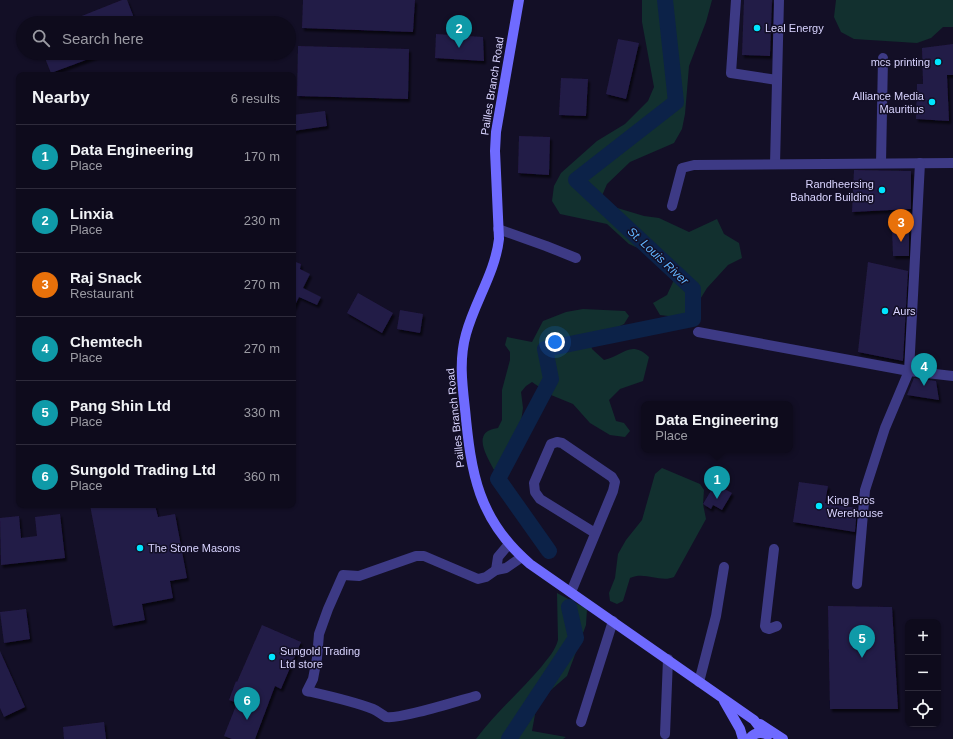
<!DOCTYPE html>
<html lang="en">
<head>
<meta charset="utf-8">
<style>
  :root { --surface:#0e0b1c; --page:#1c1929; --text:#f1f3f6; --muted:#9b9ba3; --line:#2e2b3b; --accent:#7c3aed }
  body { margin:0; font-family:Arial,sans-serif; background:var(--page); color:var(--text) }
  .controls { position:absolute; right:12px; bottom:12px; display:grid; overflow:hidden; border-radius:8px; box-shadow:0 1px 3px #0004 }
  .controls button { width:36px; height:36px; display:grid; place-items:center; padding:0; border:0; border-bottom:1px solid var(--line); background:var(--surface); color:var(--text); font:20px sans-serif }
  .you { position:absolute; left:555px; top:342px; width:14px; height:14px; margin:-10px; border:3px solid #fff; border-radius:50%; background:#1a73e8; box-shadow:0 0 0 6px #1a73e833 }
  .badge { display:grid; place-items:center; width:26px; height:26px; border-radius:50%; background:var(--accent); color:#fff; font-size:13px; font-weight:700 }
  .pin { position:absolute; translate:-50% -33px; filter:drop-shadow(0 1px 2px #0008) }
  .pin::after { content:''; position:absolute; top:21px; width:14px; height:12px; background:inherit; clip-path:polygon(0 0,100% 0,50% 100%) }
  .popup { position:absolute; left:641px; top:401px; width:152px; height:52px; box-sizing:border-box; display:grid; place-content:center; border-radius:8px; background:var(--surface); filter:drop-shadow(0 1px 3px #0005); font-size:13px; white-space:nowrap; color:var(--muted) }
  .popup b { font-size:15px; color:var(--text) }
  .popup::after { content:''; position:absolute; left:50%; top:100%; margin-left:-8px; border:8px solid transparent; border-top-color:var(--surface) }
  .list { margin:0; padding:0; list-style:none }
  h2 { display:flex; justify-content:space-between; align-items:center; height:52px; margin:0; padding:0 16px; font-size:17px }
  h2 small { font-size:13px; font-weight:400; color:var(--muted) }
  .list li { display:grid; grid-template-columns:26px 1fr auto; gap:12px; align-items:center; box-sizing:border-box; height:64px; padding:0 16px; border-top:1px solid var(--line) }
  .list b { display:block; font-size:15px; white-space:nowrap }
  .list p { margin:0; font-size:13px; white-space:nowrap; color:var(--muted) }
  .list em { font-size:13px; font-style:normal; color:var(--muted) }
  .icon { flex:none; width:22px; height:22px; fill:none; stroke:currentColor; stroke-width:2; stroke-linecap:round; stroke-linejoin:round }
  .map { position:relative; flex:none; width:953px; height:739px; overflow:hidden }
  .search { position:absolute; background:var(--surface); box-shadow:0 1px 3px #0004; left:16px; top:16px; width:280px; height:44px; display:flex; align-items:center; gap:10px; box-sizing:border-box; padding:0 14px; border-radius:22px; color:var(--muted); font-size:15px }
  .panel { position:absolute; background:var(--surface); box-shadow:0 1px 3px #0004; left:16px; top:72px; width:280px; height:436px; border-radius:8px }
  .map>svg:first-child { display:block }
  .green { fill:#12302f }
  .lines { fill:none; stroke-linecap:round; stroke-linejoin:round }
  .river { stroke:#0c2248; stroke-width:16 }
  .building { fill:#241b47; filter:url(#shadow) }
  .minor { stroke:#3d3a85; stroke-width:10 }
  .secondary { stroke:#6f6bff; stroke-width:10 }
  .poi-dot { fill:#00e5ff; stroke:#130f26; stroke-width:1.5 }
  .labels { text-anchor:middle; stroke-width:3; stroke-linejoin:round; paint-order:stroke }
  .poi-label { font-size:11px; fill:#d9d4ff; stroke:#130f26; text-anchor:start }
  .street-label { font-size:11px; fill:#d9d4ff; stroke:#130f26 }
  .water-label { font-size:12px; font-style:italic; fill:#62b6ff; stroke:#130f26 }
</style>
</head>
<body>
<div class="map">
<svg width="953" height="739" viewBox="0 0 953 739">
  <defs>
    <filter id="shadow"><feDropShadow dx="2" dy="3" stdDeviation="1" flood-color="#0009"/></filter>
  </defs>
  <rect width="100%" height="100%" fill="#130f26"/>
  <g class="green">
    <path d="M642,0h70l-6,22 -17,44 -4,48 -3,15 -8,14 -44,19 -23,22 -6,14 13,9 30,9 15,2 30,14 28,-13 7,15 15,9 3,15 -14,7 -21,23 -16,26 -15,3 -16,-2 -7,-12 14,-8 6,-13 -3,-15 -12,-10 -29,-13 -22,-20 -47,-10 -8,-13 2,-15 7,-13 36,-32 28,-17 23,-23 6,-14 -12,-65z"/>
    <path d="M836,0h117v27h-10l-12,11 -14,5 -63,-4 -13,-7 -7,-15z"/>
    <path d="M583,309l42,2 4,5 -5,8 -34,17 2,8 12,11c18,-3 26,-21 45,-3l-6,24 -23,8 -11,11 7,21 8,2 6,8 -5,6 -15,-2 -20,-12 -17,-19 -22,-9 -19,-13 -6,4 -5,6 2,16 -8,55 -21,7c-8,-15 -23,-39 4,-42l4,-8v-30l8,-30v-8l-5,-7 2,-8 25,5 11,-21 23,-9z"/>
    <path d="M662,468l38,16 4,6 -1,14 3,15 -32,58c-14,6 -29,-6 -44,1l-7,23 -6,3 -7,-3 -1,-8 6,-15 3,-24 8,-14 16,-20 13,-46z"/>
    <path d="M557,593l30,16 -1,16 -19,51 -23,20 -8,13 -4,22 34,6 -3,2h-87c19,-26 45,-48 66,-73 6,-8 13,-15 16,-26z"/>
  </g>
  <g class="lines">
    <g class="river">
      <path d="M549,551l-51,-72 53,-100 -6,-30 148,-30v-30l-117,-109 100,-78 -11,-102"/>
      <path d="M509,739l67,-101 -7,-31"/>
    </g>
  </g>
  <g class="building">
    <path d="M122,0h5l9,23h-72z"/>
    <path d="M303,0h112l-2,32 -111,-4z"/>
    <path d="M744,0h28l-2,56 -28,-1z"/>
    <path d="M436,34l47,3 1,24 -49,-3z"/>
    <path d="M618,39l21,4 -13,56 -20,-5z"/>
    <path d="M953,44v31h-6l2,46 -33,-2 1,-35h6l-1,-36z"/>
    <path d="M298,46l111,3 -1,50 -111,-3z"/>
    <path d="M43,53h59v1l-51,19z"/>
    <path d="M561,78l27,1 -2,37 -27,-1z"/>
    <path d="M325,111l2,15 -34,5v-16z"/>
    <path d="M519,136l31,1 -1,38 -31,-2z"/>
    <path d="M854,170l57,1v38l-59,3z"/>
    <path d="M892,228h17v28h-16z"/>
    <path d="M293,261l8,3 -1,5 10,5 -7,14 18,9 -4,8 -18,-8 -6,12z"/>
    <path d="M868,262l40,9 -5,90 -45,-9z"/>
    <path d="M358,293l35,20 -11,20 -35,-20z"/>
    <path d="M400,310l23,4 -3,19 -23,-4z"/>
    <path d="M914,378l22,3 3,19 -32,-5z"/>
    <path d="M799,482l29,4 -3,17 32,5 -2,24 -62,-10z"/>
    <path d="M715,484l17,9 -10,17 -9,-5 -2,4 -8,-5z"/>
    <path d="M90,505h65l3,12 17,-3 12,64 -17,3 3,17 -31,6 3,16 -32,6z"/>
    <path d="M60,514l5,44 -64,7 -1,-47 19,-2 2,22 16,-2 -2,-19z"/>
    <path d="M828,606l64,1 6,102h-68z"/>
    <path d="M26,609l4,30 -26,4 -4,-31z"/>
    <path d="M262,625l39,17 -20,47 -6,-3 -20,53h-23l-8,-3 13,-33 -8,-3 7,-19 1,1z"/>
    <path d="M0,651l25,56 -21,10 -4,-9z"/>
    <path d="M104,722l2,17h-42l-1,-12z"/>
  </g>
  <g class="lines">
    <g class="minor">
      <path d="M736,0l-5,73 46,7"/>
      <path d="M881,163l2,-105"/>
      <path d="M775,164l4,-164"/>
      <path d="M672,206l10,-38 12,-3 259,-2"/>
      <path d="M498,229l48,17 30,12"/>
      <path d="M698,332l211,39 44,5"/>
      <path d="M774,549l-9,77 1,2 3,1 8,-3"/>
      <path d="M496,570l2,-13 11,-13"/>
      <path d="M857,584l8,-94 20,-62 24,-57 11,-208"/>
      <path d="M571,592l42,-101 2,-9 -3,-5 -50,-34 -5,-1 -6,2 -17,39 1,9 5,7 55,34"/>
      <path d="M699,682l17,-66 8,-49"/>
      <path d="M476,696c-15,4 -78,24 -90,21 -4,-2 -8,-6 -13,-8 -21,-8 -44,-13 -66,-18l6,-12 4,-21 2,-24 9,-25 15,-34 16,1 57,-20h8l54,23 8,-2 10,-7 10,-2 16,-11"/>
      <path d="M581,722l32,-101"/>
      <path d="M665,734l3,-75"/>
    </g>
    <g class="secondary">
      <path d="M519,0l-23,132 -1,19 4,88c-4,34 -24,62 -33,95 -7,25 -4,49 -1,75 6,64 13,111 65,155l224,156 10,13"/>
      <path d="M724,701l16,28 3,10"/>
      <path d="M760,724l23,15"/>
      <path d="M749,739c5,-6 11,-8 19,-4"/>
    </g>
  </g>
  <g class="poi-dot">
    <circle cx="757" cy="28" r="4"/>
    <circle cx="938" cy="62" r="4"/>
    <circle cx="932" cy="102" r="4"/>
    <circle cx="882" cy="190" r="4"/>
    <circle cx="885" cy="311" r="4"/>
    <circle cx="819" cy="506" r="4"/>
    <circle cx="140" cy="548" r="4"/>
    <circle cx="272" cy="657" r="4"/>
  </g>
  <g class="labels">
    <g class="poi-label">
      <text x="765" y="32">Leal Energy</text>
      <text x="930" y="66" text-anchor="end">mcs printing</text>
      <text x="924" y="100" text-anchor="end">Alliance Media<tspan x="924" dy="13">Mauritius</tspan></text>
      <text x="874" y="188" text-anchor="end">Randheersing<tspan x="874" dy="13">Bahador Building</tspan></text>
      <text x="893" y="315">Aurs</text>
      <text x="827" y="504">King Bros<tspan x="827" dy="13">Werehouse</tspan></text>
      <text x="148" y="552">The Stone Masons</text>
      <text x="280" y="655">Sungold Trading<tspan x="280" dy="13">Ltd store</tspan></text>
    </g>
    <g class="street-label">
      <text transform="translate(492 86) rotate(-81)" y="4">Pailles Branch Road</text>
      <text transform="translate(455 418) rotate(-96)" y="4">Pailles Branch Road</text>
    </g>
    <g class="water-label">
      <text transform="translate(658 256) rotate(43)" y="4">St. Louis River</text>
    </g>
  </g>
</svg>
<div class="controls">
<button>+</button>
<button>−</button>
<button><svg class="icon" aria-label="locate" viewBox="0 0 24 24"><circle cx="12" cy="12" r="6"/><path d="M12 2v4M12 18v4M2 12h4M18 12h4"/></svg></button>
</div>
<div class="you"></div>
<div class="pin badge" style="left:717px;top:499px;background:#0f9aa8">1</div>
<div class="popup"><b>Data Engineering</b>Place</div>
<div class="pin badge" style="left:459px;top:48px;background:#0f9aa8">2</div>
<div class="pin badge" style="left:901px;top:242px;background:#e8710a">3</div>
<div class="pin badge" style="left:924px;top:386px;background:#0f9aa8">4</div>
<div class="pin badge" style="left:862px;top:658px;background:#0f9aa8">5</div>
<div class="pin badge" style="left:247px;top:720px;background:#0f9aa8">6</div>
<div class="search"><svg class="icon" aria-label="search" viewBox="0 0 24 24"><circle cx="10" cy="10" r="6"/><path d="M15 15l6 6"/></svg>Search here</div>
<section class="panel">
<h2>Nearby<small>6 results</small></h2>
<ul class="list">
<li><span class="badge" style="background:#0f9aa8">1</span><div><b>Data Engineering</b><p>Place</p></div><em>170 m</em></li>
<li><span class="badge" style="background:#0f9aa8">2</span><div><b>Linxia</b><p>Place</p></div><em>230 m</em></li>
<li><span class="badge" style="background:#e8710a">3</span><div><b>Raj Snack</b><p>Restaurant</p></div><em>270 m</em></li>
<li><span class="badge" style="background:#0f9aa8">4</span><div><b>Chemtech</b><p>Place</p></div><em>270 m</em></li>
<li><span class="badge" style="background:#0f9aa8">5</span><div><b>Pang Shin Ltd</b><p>Place</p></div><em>330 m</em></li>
<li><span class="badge" style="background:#0f9aa8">6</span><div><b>Sungold Trading Ltd</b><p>Place</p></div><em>360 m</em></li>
</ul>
</section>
</div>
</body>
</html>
